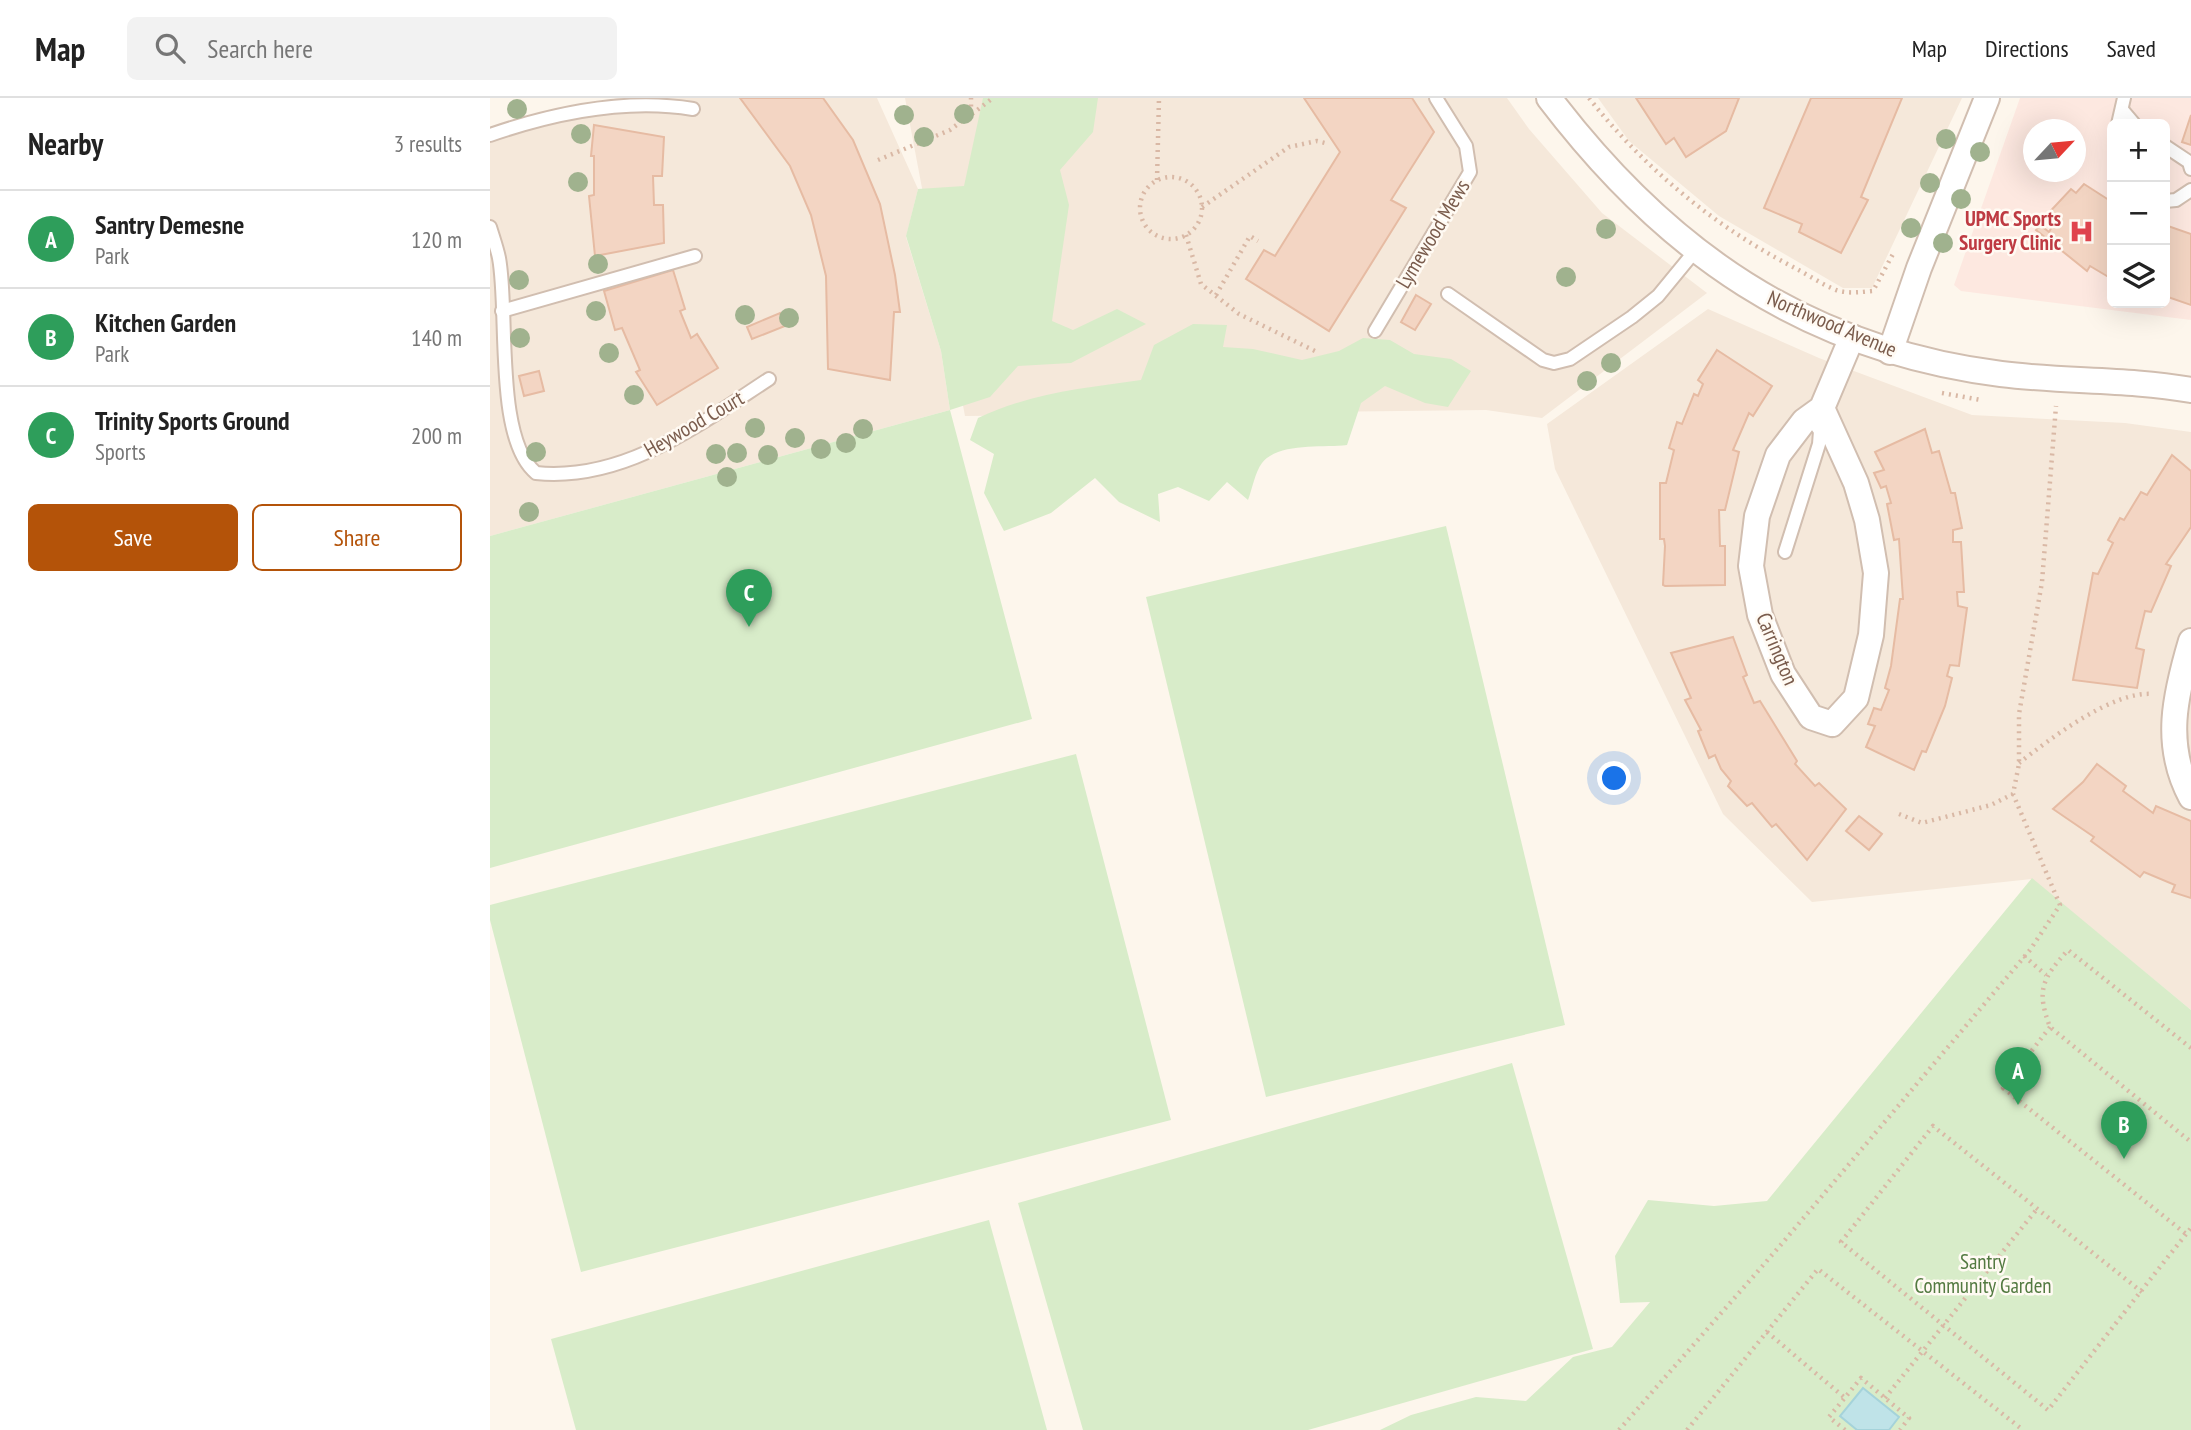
<!DOCTYPE html>
<html lang="en">
<head>
<meta charset="utf-8">
<style>
  :root { --surface:#fff; --page:#f2f2f2; --text:#222; --muted:#767676; --line:#e0e0e0; --accent:#b45309 }
  body { margin:0; font-family:"PT Sans Narrow",sans-serif; background:var(--page); color:var(--text) }
  .controls { position:absolute; right:21px; top:21px; display:grid; overflow:hidden; border-radius:10px; box-shadow:0 7px 28px #0002 }
  .controls button { width:63px; height:63px; display:grid; place-items:center; padding:0; border:0; border-bottom:2px solid var(--line); background:var(--surface); color:var(--text); font:35px sans-serif }
  .compass { position:absolute; left:1533px; top:21px; width:63px; height:63px; border-radius:50%; background:var(--surface); box-shadow:0 7px 28px #0002; rotate:64deg }
  .you { position:absolute; left:1125px; top:681px; width:24px; height:24px; margin:-18px; border:5px solid #fff; border-radius:50%; background:#1a73e8; box-shadow:0 0 0 10px #1a73e833 }
  .badge { display:grid; place-items:center; width:46px; height:46px; border-radius:50%; background:var(--accent); color:#fff; font-size:23px; font-weight:700 }
  .pin { position:absolute; translate:-50% -58px; filter:drop-shadow(0 2px 4px #0008) }
  .pin::after { content:''; position:absolute; top:37px; width:24px; height:21px; background:inherit; clip-path:polygon(0 0,100% 0,50% 100%) }
  .list { margin:0; padding:0; list-style:none }
  h2 { display:flex; justify-content:space-between; align-items:center; height:91px; margin:0; padding:0 28px; font-size:30px }
  h2 small { font-size:23px; font-weight:400; color:var(--muted) }
  .list li { display:grid; grid-template-columns:46px 1fr auto; gap:21px; align-items:center; box-sizing:border-box; height:98px; padding:0 28px; border-top:2px solid var(--line) }
  .list b { display:block; font-size:26px; white-space:nowrap }
  .list p { margin:0; font-size:23px; white-space:nowrap; color:var(--muted) }
  .list em { font-size:23px; font-style:normal; color:var(--muted) }
  .actions { display:flex; gap:14px; padding:21px 28px }
  .actions a { flex:1; padding:16px 0; border:2px solid var(--accent); border-radius:10px; text-align:center; font-size:24px; color:var(--accent) }
  .actions .main { background:var(--accent); color:#fff }
  .icon { flex:none; width:38px; height:38px; fill:none; stroke:currentColor; stroke-width:2; stroke-linecap:round; stroke-linejoin:round }
  .map { position:relative; flex:none; width:1701px; height:1332px; overflow:hidden }
  header { display:flex; align-items:center; gap:42px; box-sizing:border-box; height:98px; padding:0 35px; background:var(--surface); border-bottom:2px solid var(--line) }
  header strong { font-size:33px }
  nav { display:flex; gap:38px; margin-inline-start:auto; font-size:24px }
  .search { width:490px; height:63px; background:var(--page); display:flex; align-items:center; gap:18px; box-sizing:border-box; padding:0 24px; border-radius:10px; color:var(--muted); font-size:26px }
  main { display:flex }
  aside { flex:1; background:var(--surface) }
  .map>svg:first-child { display:block }
  .residential { fill:#f5e8da }
  .commercial { fill:#fde8e0; fill-rule:evenodd }
  .green { fill:#d8ecc9 }
  .water { fill:#bfe3e8; stroke:#a5d3da; stroke-width:2 }
  .building { fill:#f3d5c3; stroke:#e6bba3; stroke-width:2 }
  .lines { fill:none; stroke-linecap:round; stroke-linejoin:round }
  .service-casing { stroke:#d1beb0; stroke-width:16 }
  .minor-casing { stroke:#d1beb0; stroke-width:28 }
  .path { stroke:#d9b8a5; stroke-width:4.5; stroke-dasharray:2 5; stroke-linecap:butt }
  .service { stroke:#fff; stroke-width:12 }
  .minor { stroke:#fff; stroke-width:24 }
  .tree { fill:#a0b28e }
  .labels { text-anchor:middle; stroke-width:5; stroke-linejoin:round; paint-order:stroke }
  .health-label { font-size:21px; font-weight:bold; fill:#be3a42; stroke:#fffaf3; text-anchor:end }
  .street-label { font-size:21px; fill:#7a5c4d; stroke:#fffaf3 }
  .park-label { font-size:21px; fill:#537a41; stroke:#fffaf3 }
</style>
</head>
<body>
<header>
<strong>Map</strong>
<div class="search"><svg class="icon" aria-label="search" viewBox="0 0 24 24"><circle cx="10" cy="10" r="6"/><path d="M15 15l6 6"/></svg>Search here</div>
<nav><a>Map</a><a>Directions</a><a>Saved</a></nav>
</header>
<main>
<aside>
<h2>Nearby<small>3 results</small></h2>
<ul class="list">
<li><span class="badge" style="background:#2e9e5b">A</span><div><b>Santry Demesne</b><p>Park</p></div><em>120 m</em></li>
<li><span class="badge" style="background:#2e9e5b">B</span><div><b>Kitchen Garden</b><p>Park</p></div><em>140 m</em></li>
<li><span class="badge" style="background:#2e9e5b">C</span><div><b>Trinity Sports Ground</b><p>Sports</p></div><em>200 m</em></li>
</ul>
<div class="actions"><a class="main">Save</a><a>Share</a></div>
</aside>
<div class="map">
<svg width="1701" height="1332" viewBox="0 0 1701 1332">
  <rect width="100%" height="100%" fill="#fdf6ec"/>
  <g class="residential">
    <path d="M127,0h260l41,91 -12,48 35,114 9,59 -460,126v-404z"/>
    <path d="M415,0h602l22,31 73,84 105,80 -165,125 -56,-8 -521,6z"/>
    <path d="M1108,0h364l-90,190h-29l-124,-72 -90,-75z"/>
    <path d="M1218,211l111,49 153,57 153,8 66,9v578l-159,-131 -220,23 -89,-88 -168,-345 -8,-45z"/>
  </g>
  <path class="commercial" d="M1530,0h171v222l-230,-29 -7,-6zM1622,26h53v179h-53zM1544,32h42v42h-42z"/>
  <g class="green">
    <path d="M493,0h115l-5,34 -33,38 9,35 -17,116 21,9 44,-21 29,15 -75,39 -53,3 -28,31 -40,13 82,309 -542,149v-332l460,-126 -9,-59 -35,-115 12,-47 46,-3z"/>
    <path d="M703,226l34,1 -4,22 30,2 49,11 37,-9 24,-13 27,2 24,14 37,5 20,12 -23,36 -23,-4 -40,-17 -24,17 -14,42c-25,3 -68,-3 -85,18 -7,9 -10,27 -14,37l-21,-18 -18,19 -31,-14 -20,7 2,28 -41,-20 -24,-24 -44,35 -47,18 -20,-38 10,-39 -24,-14 8,-22c53,-25 106,-30 163,-38l13,-35z"/>
    <path d="M956,428l119,499 -299,72 -120,-500z"/>
    <path d="M586,656l95,366 -590,152 -91,-352v-15z"/>
    <path d="M1542,780l159,132v420h-811l31,-15 65,-18 50,4 47,-44 39,-10 38,-45 -30,1 -5,-47 33,-56 66,6 53,-5z"/>
    <path d="M1022,965l81,286 -285,81h-225l-65,-227z"/>
    <path d="M499,1122l58,210h-471l-25,-91z"/>
  </g>
  <path class="water" d="M1373,1290l36,29 -10,13h-32l-17,-14z"/>
  <g class="building">
    <path d="M250,0h83l30,42 27,64 15,71 5,37h-6l-4,68 -62,-11 -2,-93 -15,-61 -21,-49z"/>
    <path d="M814,0h108l22,34 -43,68 15,8 -77,123 -83,-52 18,-29 11,6 65,-104z"/>
    <path d="M1146,0h103l-13,33 -40,26 -12,-19 -8,6z"/>
    <path d="M1321,0h91l-41,99 7,3 -27,53 -42,-21 3,-8 -38,-16z"/>
    <path d="M1701,17v30l-9,-3z"/>
    <path d="M104,27l70,12 -2,39h-9l1,29h9l1,38 -69,13 -6,-60 5,-1v-39h-3z"/>
    <path d="M1594,86l28,18v77l-22,-13 -3,5 -51,-41 4,-5 9,7 4,-7 -9,-7 27,-29 5,4z"/>
    <path d="M1675,127l26,9v71l-26,-9z"/>
    <path d="M183,172l12,39 -5,2 11,27 6,-4 21,34 -61,37 -21,-33 4,-2 -18,-42 -7,2 -11,-39z"/>
    <path d="M926,197l15,9 -16,26 -14,-8z"/>
    <path d="M290,215l5,13 -33,13 -5,-12z"/>
    <path d="M1227,252l55,36 -19,30 -4,-3 -16,37 6,2 -14,58h-6l1,36h5v39l-60,1 -2,-1 2,-39 -1,-7h-4v-56h6l8,-33 -5,-2 8,-26 5,2 12,-30 4,2 5,-12 -5,-4z"/>
    <path d="M49,273l5,20 -20,5 -5,-20z"/>
    <path d="M1435,331l7,24 7,-2 12,42h4l7,35 -9,2v12h8l3,50h-7l1,14 9,2 -8,58 -9,-1 -3,11 5,2 -7,28 -19,46 -4,-1 -8,19 -48,-23 9,-21 -7,-2 6,-16 7,2 8,-20 -4,-2 6,-22 9,-67h3l-4,-60 -5,1 -7,-36 4,-1 -5,-17 -5,2 -7,-15 10,-3 -9,-18z"/>
    <path d="M1682,357l19,16v56l-25,37 5,2 -20,46 -6,-1 -9,37 8,2 -7,38 -64,-8 20,-107 5,1 15,-31 -5,-3 12,-22 4,2 17,-28 6,3z"/>
    <path d="M1243,539l14,38 -4,2 11,26 6,-2 37,60 -2,3 20,22 4,-3 27,26 -39,51 -31,-36 -4,3 -20,-24 -5,3 -19,-20 3,-5 -10,-12 -6,-14 -6,3 -11,-27 3,-1 -16,-30 6,-2 -20,-45z"/>
    <path d="M1607,666l29,22 -3,5 30,22 3,-7 35,15v77l-19,-6 3,-7 -31,-13 -4,5 -49,-36 3,-4 -41,-28 30,-27z"/>
    <path d="M1369,718l23,18 -13,16 -23,-19z"/>
  </g>
  <g class="lines">
    <defs>
      <g id="service">
        <path d="M1633,13l11,13"/>
        <path d="M1628,26l6,-26"/>
        <path d="M0,37c64,-22 136,-37 203,-26"/>
        <path d="M1675,48l24,16 2,7"/>
        <path d="M1675,103l11,-1 15,-10"/>
        <path d="M0,129c3,10 7,21 9,31 10,52 -5,181 37,215 88,9 164,-49 233,-94"/>
        <path d="M958,196l95,66 11,3 16,-4 62,-42 26,-21 37,-45"/>
        <path d="M12,213l193,-55"/>
        <path d="M885,233l95,-159 -4,-26 -30,-48"/>
        <path d="M1295,454l34,-108 1,-13 -8,-11"/>
      </g>
      <g id="minor">
        <path d="M1059,0c117,154 256,251 452,276 63,8 127,5 190,16"/>
        <path d="M1400,254l29,-84 68,-170"/>
        <path d="M1332,310l34,75 11,37 9,53 -5,62 -15,63 -24,26 -21,-7 -28,-43 -23,-59 -9,-49 6,-50 21,-61 26,-34 18,-13 30,-71"/>
        <path d="M1701,543c-16,54 -28,104 0,156"/>
      </g>
    </defs>
    <use href="#service" class="service-casing"/>
    <use href="#minor" class="minor-casing"/>
    <g class="path">
      <path d="M1099,0c55,70 125,128 204,169 14,7 28,17 43,23 12,4 24,2 37,1l20,-37"/>
      <path d="M482,16l21,-16"/>
      <path d="M388,62l72,-30 21,-16v-16"/>
      <circle cx="681" cy="110" r="31"/>
      <path d="M667,82l2,-82"/>
      <path d="M712,109l87,-60 28,-6 12,3"/>
      <path d="M696,137l15,49 38,30 78,38"/>
      <path d="M726,197l34,-59 8,5"/>
      <path d="M1452,295l39,7"/>
      <path d="M1529,665c31,-24 93,-72 133,-69"/>
      <path d="M1409,716l23,9 69,-18 22,-11"/>
      <path d="M1534,858l22,19"/>
      <path d="M1560,929l-47,61 183,146"/>
      <path d="M1701,950l-123,-98c-26,29 -32,40 -18,77l141,115"/>
      <path d="M1652,1194l-209,-166 -92,116 207,168c48,-61 95,-122 143,-182"/>
      <path d="M1277,1234l78,66"/>
      <path d="M1395,1300l152,-189"/>
      <path d="M1129,1332l160,-183 251,-297 30,-45 -47,-111 6,-30v-50l23,-132 14,-176"/>
      <path d="M1197,1332l131,-161 205,161"/>
      <path d="M1355,1332l-16,-13 32,-39 48,40 -9,12"/>
    </g>
    <use href="#service" class="service"/>
    <use href="#minor" class="minor"/>
  </g>
  <g class="tree">
    <circle cx="27" cy="11" r="10"/>
    <circle cx="474" cy="16" r="10"/>
    <circle cx="414" cy="17" r="10"/>
    <circle cx="91" cy="36" r="10"/>
    <circle cx="434" cy="39" r="10"/>
    <circle cx="1456" cy="41" r="10"/>
    <circle cx="1490" cy="54" r="10"/>
    <circle cx="88" cy="84" r="10"/>
    <circle cx="1440" cy="85" r="10"/>
    <circle cx="1471" cy="101" r="10"/>
    <circle cx="1421" cy="130" r="10"/>
    <circle cx="1116" cy="131" r="10"/>
    <circle cx="1453" cy="145" r="10"/>
    <circle cx="108" cy="166" r="10"/>
    <circle cx="1076" cy="179" r="10"/>
    <circle cx="29" cy="182" r="10"/>
    <circle cx="106" cy="213" r="10"/>
    <circle cx="255" cy="217" r="10"/>
    <circle cx="299" cy="220" r="10"/>
    <circle cx="30" cy="240" r="10"/>
    <circle cx="119" cy="255" r="10"/>
    <circle cx="1121" cy="265" r="10"/>
    <circle cx="1097" cy="283" r="10"/>
    <circle cx="144" cy="297" r="10"/>
    <circle cx="265" cy="330" r="10"/>
    <circle cx="373" cy="331" r="10"/>
    <circle cx="305" cy="340" r="10"/>
    <circle cx="356" cy="345" r="10"/>
    <circle cx="331" cy="351" r="10"/>
    <circle cx="46" cy="354" r="10"/>
    <circle cx="247" cy="355" r="10"/>
    <circle cx="226" cy="356" r="10"/>
    <circle cx="278" cy="357" r="10"/>
    <circle cx="237" cy="379" r="10"/>
    <circle cx="39" cy="414" r="10"/>
  </g>
  <defs>
    <symbol id="hospital-bare" viewBox="-9 -9 18 18"><path d="M-5-5h3v3.5h4V-5h3V5h-3V1.5h-4V5h-3Z" fill="#e0444e" stroke="#fffaf3" stroke-width="2.5" paint-order="stroke"/></symbol>
  </defs>
  <g fill-rule="evenodd">
    <use href="#hospital-bare" x="1574" y="116" width="35" height="35"/>
  </g>
  <g class="labels">
    <g class="health-label">
      <text x="1571" y="128">UPMC Sports<tspan x="1571" dy="24">Surgery Clinic</tspan></text>
    </g>
    <g class="street-label">
      <text transform="translate(943 136) rotate(-59)" y="7">Lymewood Mews</text>
      <text transform="translate(1342 226) rotate(23)" y="7">Northwood Avenue</text>
      <text transform="translate(204 326) rotate(-30)" y="7">Heywood Court</text>
      <text transform="translate(1287 551) rotate(67)" y="7">Carrington</text>
    </g>
    <g class="park-label">
      <text x="1493" y="1171">Santry<tspan x="1493" dy="24">Community Garden</tspan></text>
    </g>
  </g>
</svg>
<div class="controls">
<button>+</button>
<button>−</button>
<button><svg class="icon" aria-label="layers" viewBox="0 0 24 24"><path d="M12 4l9 5-9 5-9-5zM3 14l9 5 9-5"/></svg></button>
</div>
<svg class="compass" viewBox="-18 -18 36 36"><path d="M0-13l5 13h-10z" fill="#e53935"/><path d="M0 13l5-13h-10z" fill="#767676"/></svg>
<div class="you"></div>
<div class="pin badge" style="left:1528px;top:1007px;background:#2e9e5b">A</div>
<div class="pin badge" style="left:1634px;top:1061px;background:#2e9e5b">B</div>
<div class="pin badge" style="left:259px;top:529px;background:#2e9e5b">C</div>
</div>
</main>
</body>
</html>
